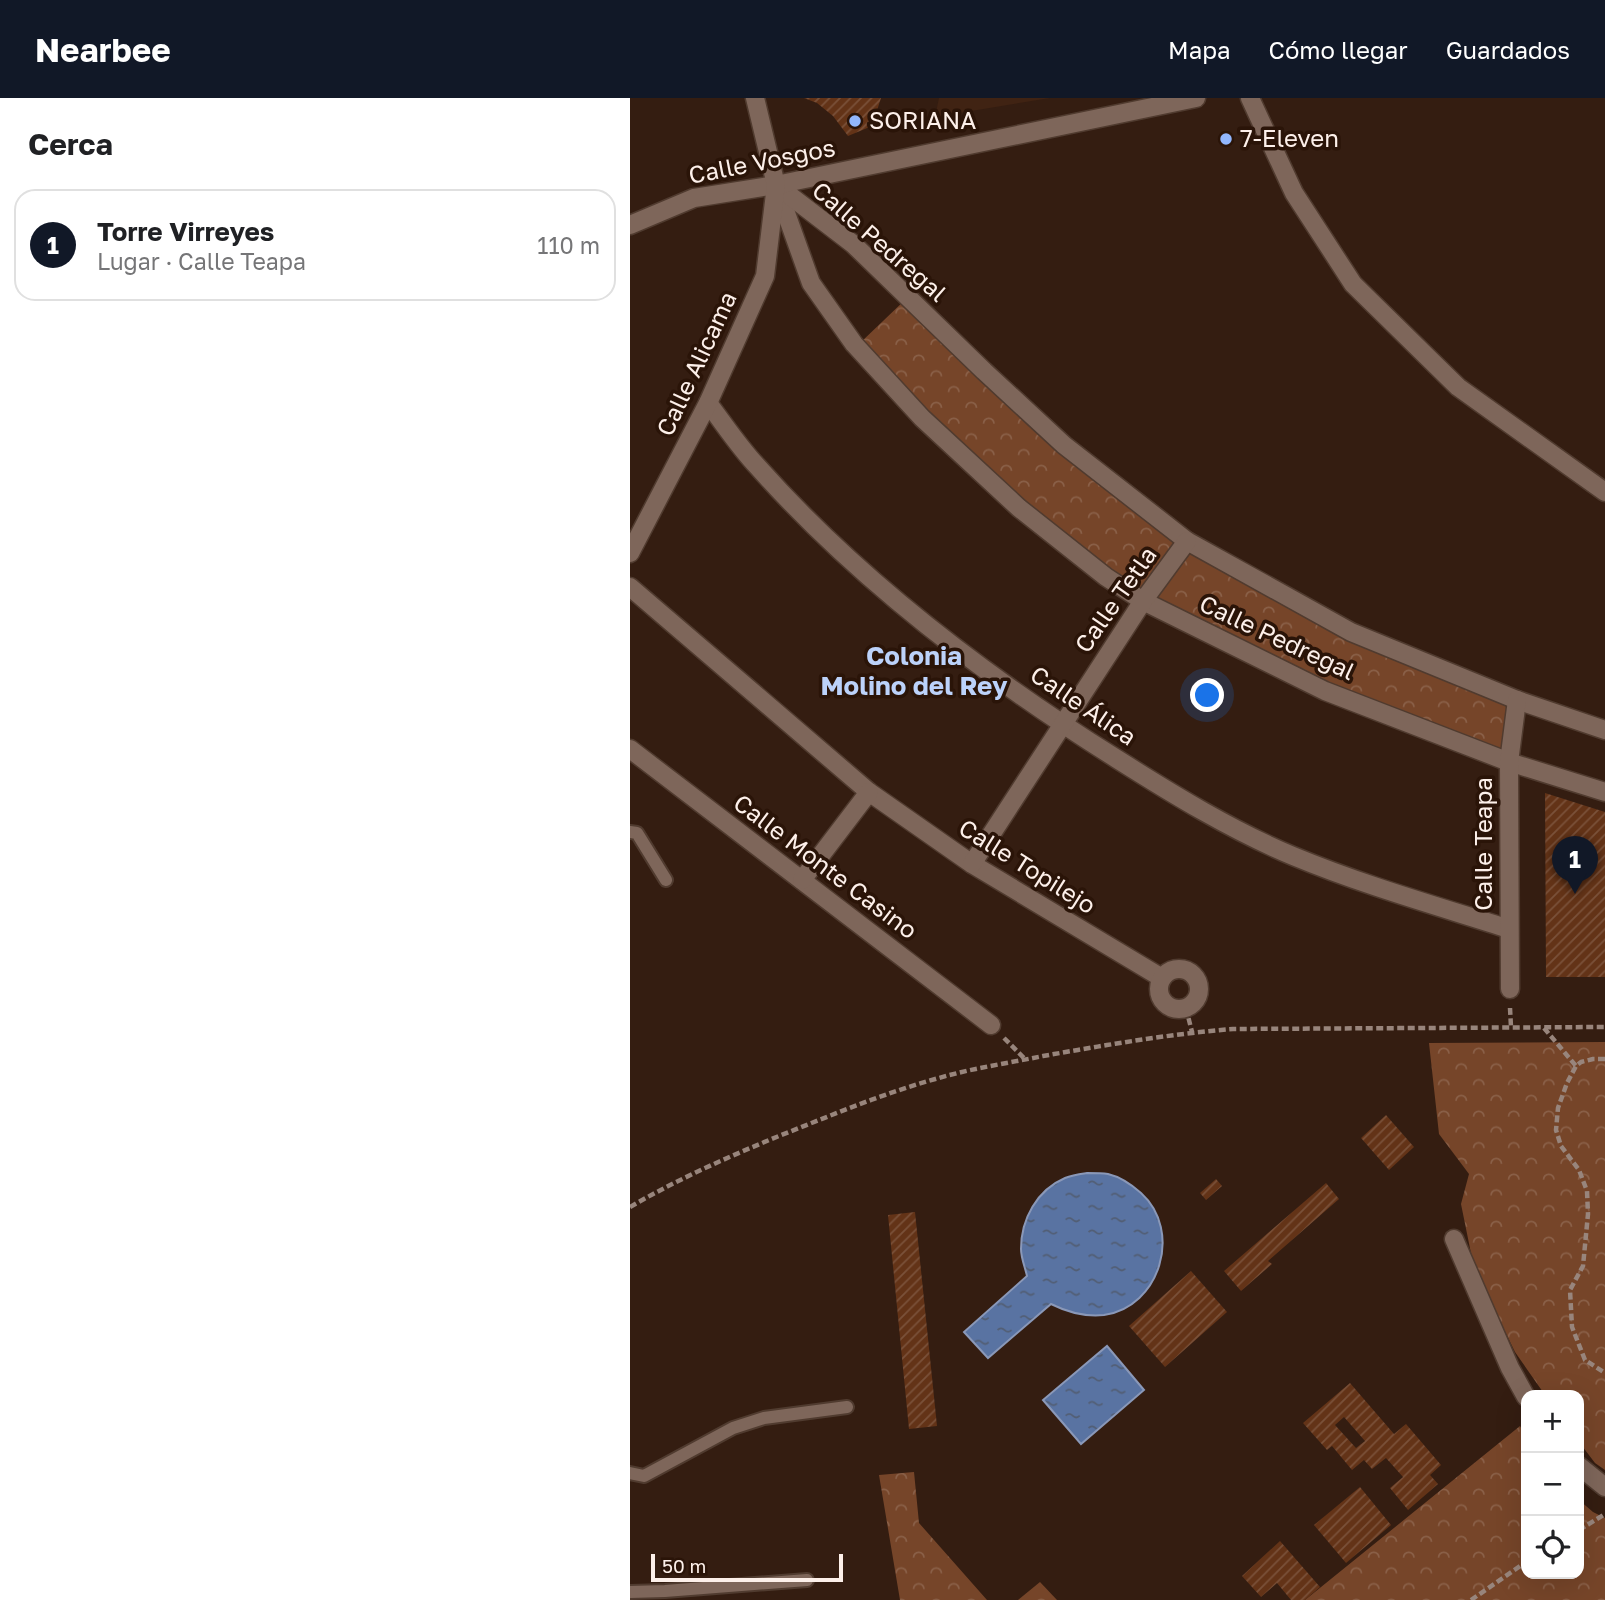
<!DOCTYPE html>
<html lang="es">
<head>
<meta charset="utf-8">
<style>
  :root { --surface:#fff; --page:#f6f6f6; --text:#202124; --muted:#757577; --line:#e0e0e0; --accent:#111827 }
  body { margin:0; font-family:"Golos Text",sans-serif; background:var(--page); color:var(--text) }
  .controls { position:absolute; right:21px; bottom:21px; display:grid; overflow:hidden; border-radius:14px; box-shadow:0 7px 28px #0002 }
  .controls button { width:63px; height:63px; display:grid; place-items:center; padding:0; border:0; border-bottom:2px solid var(--line); background:var(--surface); color:var(--text); font:35px sans-serif }
  .scale { position:absolute; left:21px; bottom:18px; width:192px; box-sizing:border-box; padding-left:7px; border:4px solid #fdf0ea; border-top:0; font-size:19px; line-height:24px; white-space:nowrap; color:#fdf0ea; -webkit-text-stroke:5px #2a1408; paint-order:stroke }
  .you { position:absolute; left:578px; top:598px; width:24px; height:24px; margin:-18px; border:5px solid #fff; border-radius:50%; background:#1a73e8; box-shadow:0 0 0 10px #1a73e833 }
  .badge { display:grid; place-items:center; width:46px; height:46px; border-radius:50%; background:var(--accent); color:#fff; font-size:23px; font-weight:700 }
  .pin { position:absolute; translate:-50% -58px; filter:drop-shadow(0 2px 4px #0008) }
  .pin::after { content:''; position:absolute; top:37px; width:24px; height:21px; background:inherit; clip-path:polygon(0 0,100% 0,50% 100%) }
  .list { margin:0; padding:0; list-style:none }
  h2 { display:flex; justify-content:space-between; align-items:center; height:91px; margin:0; padding:0 28px; font-size:30px }
  h2 small { font-size:23px; font-weight:400; color:var(--muted) }
  .list li { display:grid; grid-template-columns:46px 1fr auto; gap:21px; align-items:center; box-sizing:border-box; height:112px; margin:0 14px 14px; padding:0 14px; border:2px solid var(--line); border-radius:21px }
  .list b { display:block; font-size:26px; white-space:nowrap }
  .list p { margin:0; font-size:23px; white-space:nowrap; color:var(--muted) }
  .list em { font-size:23px; font-style:normal; color:var(--muted) }
  .icon { flex:none; width:38px; height:38px; fill:none; stroke:currentColor; stroke-width:2; stroke-linecap:round; stroke-linejoin:round }
  .map { position:relative; flex:none; width:975px; height:1502px; overflow:hidden }
  header { display:flex; align-items:center; gap:42px; box-sizing:border-box; height:98px; padding:0 35px; background:var(--accent); color:#fff }
  header strong { font-size:33px }
  nav { display:flex; gap:38px; margin-inline-start:auto; font-size:24px }
  main { display:flex }
  aside { flex:1; background:var(--surface) }
  .map>svg:first-child { display:block }
  .built { fill:#402313 }
  .forest { fill:url(#forest-crowns) }
  .water { fill:url(#water-ripples); stroke:#8a98b8; stroke-width:2 }
  .building { fill:url(#building-hatch); fill-rule:evenodd }
  .lines { fill:none; stroke-linecap:round; stroke-linejoin:round }
  .service-casing { stroke:#503b2f; stroke-width:16 }
  .minor-casing { stroke:#503b2f; stroke-width:21 }
  .tertiary-casing { stroke:#503b2f; stroke-width:21 }
  .path { stroke:#98857c; stroke-width:4.5; stroke-dasharray:7 3.5; stroke-linecap:butt }
  .service { stroke:#7e665a; stroke-width:12 }
  .minor { stroke:#7e665a; stroke-width:18 }
  .tertiary { stroke:#7e665a; stroke-width:18 }
  .poi-dot { fill:#92b7fd; stroke:#2a1408; stroke-width:2.5 }
  .labels { text-anchor:middle; stroke-width:7; stroke-linejoin:round; paint-order:stroke }
  .poi-label { font-size:24px; fill:#fdf0ea; stroke:#2a1408; text-anchor:start }
  .street-label { font-size:24px; fill:#fdf0ea; stroke:#2a1408 }
  .neighbourhood-label { font-size:26px; font-weight:bold; fill:#bcd2fa; stroke:#2a1408 }
</style>
</head>
<body>
<header>
<strong>Nearbee</strong>
<nav><a>Mapa</a><a>Cómo llegar</a><a>Guardados</a></nav>
</header>
<main>
<aside>
<h2>Cerca<small></small></h2>
<ul class="list">
<li><span class="badge">1</span><div><b>Torre Virreyes</b><p>Lugar · Calle Teapa</p></div><em>110 m</em></li>
</ul>
</aside>
<div class="map">
<svg width="975" height="1502" viewBox="0 0 975 1502">
  <defs>
    <pattern id="forest-crowns" width="20" height="18" patternUnits="userSpaceOnUse" patternTransform="scale(1.75)"><rect width="20" height="18" fill="#764529"/><path d="M2 6a3 3 0 1 1 6 0M12 15a3 3 0 1 1 6 0" fill="none" stroke="#8a6048"/></pattern>
    <pattern id="water-ripples" width="26" height="14" patternUnits="userSpaceOnUse" patternTransform="scale(1.75)"><rect width="26" height="14" fill="#5973a2"/><path d="M2 4q2-2 4 0t4 0M15 11q2-2 4 0t4 0" fill="none" stroke="#525e74"/></pattern>
    <pattern id="building-hatch" width="6" height="6" patternUnits="userSpaceOnUse" patternTransform="scale(1.75)"><rect width="6" height="6" fill="#633317"/><path d="M-1 1l2-2M0 6l6-6M5 7l2-2" fill="none" stroke="#7a5139"/></pattern>
  </defs>
  <rect width="100%" height="100%" fill="#341d11"/>
  <path class="built" d="M309,0h111l-115,19z"/>
  <g class="forest">
    <path d="M276,201l296,255 311,147 -7,57 -183,-72 -220,-116 -180,-155 -63,-72z"/>
    <path d="M975,944v428l-10,-7 -16,-21v-47h-34l-30,-43 -41,-84 -13,-64 8,-30 -30,-40 -10,-91z"/>
    <path d="M890,1328l6,11v137h53v-74l14,12 12,6v82h-300z"/>
    <path d="M284,1374l5,51 68,77h-87l-21,-125z"/>
    <path d="M410,1484l17,18h-39z"/>
  </g>
  <g class="water">
    <path d="M457,1075c7,0 15,0 21,1 13,3 24,11 33,19 42,38 19,114 -37,122 -19,2 -37,-3 -53,-11l-63,54 -24,-26 63,-56c-2,-9 -6,-18 -6,-27 0,-30 16,-59 44,-71 7,-3 15,-4 22,-5z"/>
    <path d="M477,1248l37,44 -63,54 -38,-44z"/>
  </g>
  <g class="building">
    <path d="M174,0h77l-9,28 -24,10 -15,-20 -16,-13z"/>
    <path d="M915,695l60,19v165h-59z"/>
    <path d="M756,1017l28,32 -25,23 -28,-32z"/>
    <path d="M586,1081l6,7 -16,14 -6,-7z"/>
    <path d="M696,1085l13,16 -71,62 4,3 -31,27 -17,-20z"/>
    <path d="M285,1114l22,214 -28,3 -21,-214z"/>
    <path d="M561,1173l36,41 -62,55 -36,-41z"/>
    <path d="M720,1285l44,51 12,-10 35,41 -11,10 8,9 -30,26 -18,-22 13,-11 -17,-19 -14,11 -8,-9 -12,10 -20,-24 -5,4 -24,-27zM714,1319l21,24 -9,7 -21,-23z"/>
    <path d="M730,1389l31,38 -45,38 -32,-38z"/>
    <path d="M650,1443l40,46 -15,13h-14l-14,-17 -16,14 -19,-21z"/>
  </g>
  <g class="lines">
    <defs>
      <g id="service">
        <path d="M0,734l7,1 29,47"/>
        <path d="M0,1375l14,3 89,-48 31,-10 83,-11"/>
        <path d="M0,1494l35,-1 142,-11"/>
      </g>
      <g id="minor">
        <path d="M620,0l44,95 59,91 105,103 147,105"/>
        <path d="M146,87l35,98 43,61 68,74 97,90 87,69 37,24 182,90 184,71 96,30"/>
        <path d="M146,87l77,59 131,127 80,74 123,96 164,91 166,68 88,30"/>
        <path d="M0,127l64,-27 82,-13 420,-87"/>
        <path d="M78,305c16,21 31,44 49,63 103,116 229,211 360,293 57,36 114,71 176,97 70,29 144,50 216,73"/>
        <path d="M0,489l239,205 103,72 190,114"/>
        <path d="M0,651l361,276"/>
        <path d="M342,766l171,-263 44,-60"/>
        <path d="M172,782l67,-88"/>
        <circle cx="549" cy="891" r="20"/>
        <path d="M880,891l-1,-227 8,-62"/>
        <path d="M824,1141l56,129 16,29"/>
        <path d="M949,1368l26,21"/>
      </g>
      <path id="tertiary" d="M0,455l78,-150 57,-127 11,-91 -21,-87"/>
    </defs>
    <use href="#service" class="service-casing"/>
    <use href="#minor" class="minor-casing"/>
    <use href="#tertiary" class="tertiary-casing"/>
    <g class="path">
      <path d="M556,910l6,24"/>
      <path d="M880,910l1,19"/>
      <path d="M914,930l32,38"/>
      <path d="M374,940l21,21"/>
      <path d="M975,961h-12l-12,3 -5,4 -9,17 -9,25 -2,22 5,16 18,24 8,21 1,23 -5,52 -13,24 2,37 13,33 20,13"/>
      <path d="M0,1109c48,-28 98,-50 149,-71 53,-21 105,-43 160,-58 34,-10 70,-15 104,-22 63,-11 126,-22 190,-27l372,-2"/>
      <path d="M949,1432l26,-16"/>
      <path d="M841,1502l55,-38"/>
    </g>
    <use href="#service" class="service"/>
    <use href="#minor" class="minor"/>
    <use href="#tertiary" class="tertiary"/>
  </g>
  <g class="poi-dot">
    <circle cx="225" cy="23" r="7"/>
    <circle cx="596" cy="41" r="7"/>
  </g>
  <g class="labels">
    <g class="poi-label">
      <text x="239" y="31">SORIANA</text>
      <text x="610" y="49">7-Eleven</text>
    </g>
    <g class="street-label">
      <text transform="translate(132 64) rotate(-11)" y="8">Calle Vosgos</text>
      <text transform="translate(249 144) rotate(41)" y="8">Calle Pedregal</text>
      <text transform="translate(67 266) rotate(-65)" y="8">Calle Alicama</text>
      <text transform="translate(486 502) rotate(-55)" y="8">Calle Tetla</text>
      <text transform="translate(647 540) rotate(25)" y="8">Calle Pedregal</text>
      <text transform="translate(453 608) rotate(34)" y="8">Calle Álica</text>
      <text transform="translate(854 746) rotate(-90)" y="8">Calle Teapa</text>
      <text transform="translate(195 769) rotate(37)" y="8">Calle Monte Casino</text>
      <text transform="translate(397 769) rotate(32)" y="8">Calle Topilejo</text>
    </g>
    <g class="neighbourhood-label">
      <text x="284" y="567">Colonia<tspan x="284" dy="30">Molino del Rey</tspan></text>
    </g>
  </g>
</svg>
<div class="controls">
<button>+</button>
<button>−</button>
<button><svg class="icon" aria-label="locate" viewBox="0 0 24 24"><circle cx="12" cy="12" r="6"/><path d="M12 2v4M12 18v4M2 12h4M18 12h4"/></svg></button>
</div>
<div class="scale">50 m</div>
<div class="you"></div>
<div class="pin badge" style="left:945px;top:796px">1</div>
</div>
</main>
</body>
</html>
